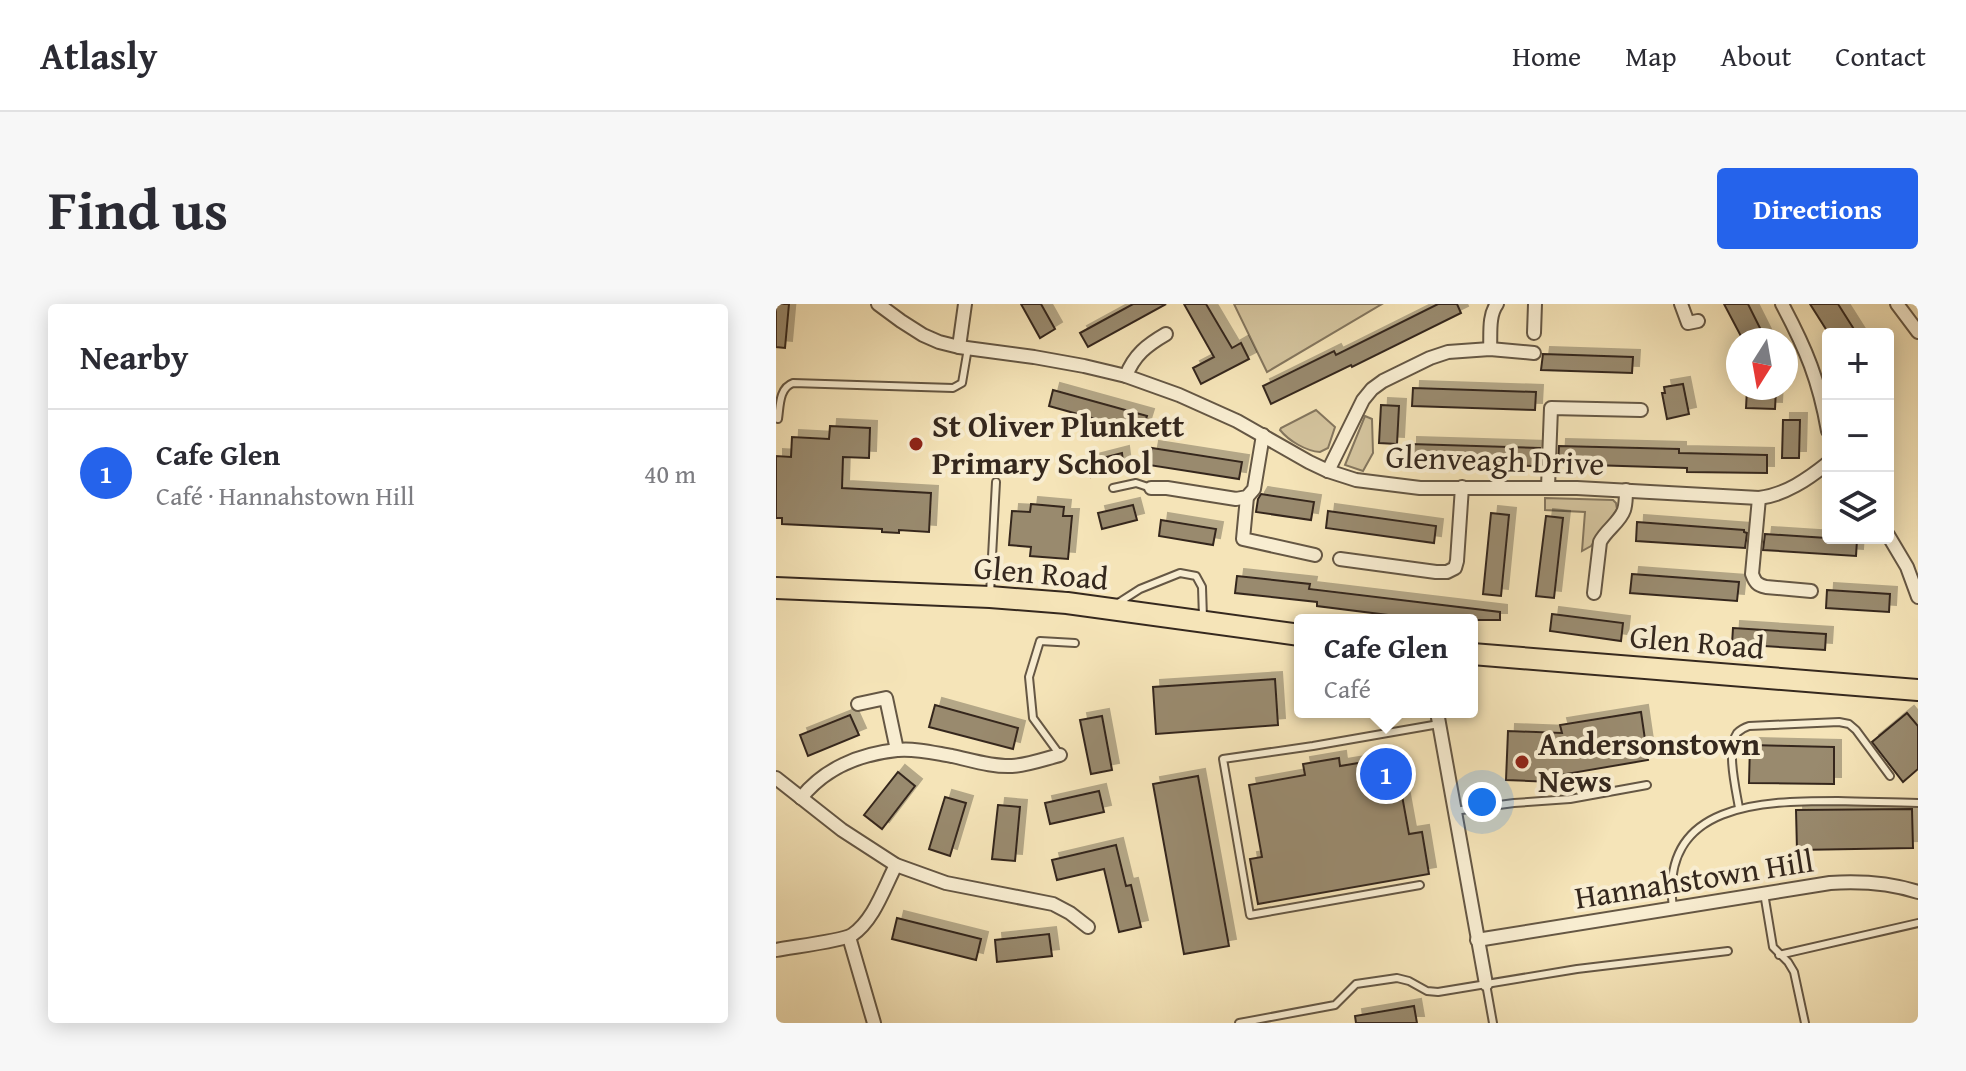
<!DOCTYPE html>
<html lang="en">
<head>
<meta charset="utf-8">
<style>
  :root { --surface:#fff; --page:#f7f7f7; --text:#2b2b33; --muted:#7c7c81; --line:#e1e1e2; --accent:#2563eb }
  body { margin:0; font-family:"Gentium Book Plus",serif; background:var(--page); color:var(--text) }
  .controls { position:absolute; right:24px; top:24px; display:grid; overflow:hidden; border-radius:8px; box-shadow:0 4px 20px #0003 }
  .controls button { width:72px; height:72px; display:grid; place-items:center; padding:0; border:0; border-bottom:2px solid var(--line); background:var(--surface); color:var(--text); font:40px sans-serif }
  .compass { position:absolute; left:950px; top:24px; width:72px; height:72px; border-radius:50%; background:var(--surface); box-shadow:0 4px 20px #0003; rotate:191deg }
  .you { position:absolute; left:706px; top:498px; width:28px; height:28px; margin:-20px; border:6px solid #fff; border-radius:50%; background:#1a73e8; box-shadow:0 0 0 12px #1a73e833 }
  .badge { display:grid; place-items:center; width:52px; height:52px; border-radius:50%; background:var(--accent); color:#fff; font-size:26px; font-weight:700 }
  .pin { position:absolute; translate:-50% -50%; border:4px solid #fff; box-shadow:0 2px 8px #0006 }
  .popup { position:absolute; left:518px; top:310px; width:184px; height:104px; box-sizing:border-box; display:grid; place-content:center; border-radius:8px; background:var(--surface); filter:drop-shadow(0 2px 6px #0005); font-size:26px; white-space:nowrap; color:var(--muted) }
  .popup b { font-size:30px; color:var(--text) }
  .popup::after { content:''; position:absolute; left:50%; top:100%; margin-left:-16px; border:16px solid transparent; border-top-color:var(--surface) }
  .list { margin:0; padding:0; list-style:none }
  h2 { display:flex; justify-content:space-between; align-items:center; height:104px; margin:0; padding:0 32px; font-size:34px }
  h2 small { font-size:26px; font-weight:400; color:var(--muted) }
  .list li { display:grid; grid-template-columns:52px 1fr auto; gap:24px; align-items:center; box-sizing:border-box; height:128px; padding:0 32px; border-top:2px solid var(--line) }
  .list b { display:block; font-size:30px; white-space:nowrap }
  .list p { margin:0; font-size:26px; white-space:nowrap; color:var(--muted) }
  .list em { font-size:26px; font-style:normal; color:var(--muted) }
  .icon { flex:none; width:44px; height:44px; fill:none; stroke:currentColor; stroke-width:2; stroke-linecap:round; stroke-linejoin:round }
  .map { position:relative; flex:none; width:1142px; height:719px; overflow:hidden; border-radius:8px }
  header { display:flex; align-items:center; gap:48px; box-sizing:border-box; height:112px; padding:0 40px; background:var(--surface); border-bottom:2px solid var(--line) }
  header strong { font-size:38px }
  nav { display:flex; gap:44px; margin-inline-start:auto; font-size:28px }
  .intro { display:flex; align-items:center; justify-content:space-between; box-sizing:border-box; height:192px; padding:0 48px }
  h1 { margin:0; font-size:56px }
  .button { padding:20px 36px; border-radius:8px; background:var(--accent); color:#fff; font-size:28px; font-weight:700 }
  main { display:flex; gap:48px; padding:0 48px }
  aside { flex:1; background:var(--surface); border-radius:8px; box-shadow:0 4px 20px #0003 }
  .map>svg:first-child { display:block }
  .green { fill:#d4c49e; stroke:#84765e; stroke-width:2 }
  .building { fill:#998a6e; stroke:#35281e; stroke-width:2; filter:url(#shadow) }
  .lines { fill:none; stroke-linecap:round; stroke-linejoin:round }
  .service-casing { stroke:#655744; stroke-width:10 }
  .minor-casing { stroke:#655744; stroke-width:16 }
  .primary-casing { stroke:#35281e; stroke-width:24 }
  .service { stroke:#f8edd1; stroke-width:6 }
  .minor { stroke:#f8edd1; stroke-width:12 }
  .primary { stroke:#f5e4b8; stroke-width:20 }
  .poi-dot { fill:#8f2418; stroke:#f8edd1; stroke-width:3 }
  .labels { text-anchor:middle; stroke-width:8; stroke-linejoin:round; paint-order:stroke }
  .poi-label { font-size:32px; font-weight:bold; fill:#35281e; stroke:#f8edd1; text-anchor:start }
  .street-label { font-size:32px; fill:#35281e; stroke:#f8edd1 }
</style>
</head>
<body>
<header>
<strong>Atlasly</strong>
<nav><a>Home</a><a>Map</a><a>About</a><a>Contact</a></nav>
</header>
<div class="intro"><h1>Find us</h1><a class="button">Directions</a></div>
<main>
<aside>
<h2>Nearby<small></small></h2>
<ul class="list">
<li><span class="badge">1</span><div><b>Cafe Glen</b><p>Café · Hannahstown Hill</p></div><em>40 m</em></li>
</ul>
</aside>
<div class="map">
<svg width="1142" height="719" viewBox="0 0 1142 719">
  <defs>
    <filter id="shadow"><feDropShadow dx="7" dy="-7" stdDeviation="0" flood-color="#0004"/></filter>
  </defs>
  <rect width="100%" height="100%" fill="#f5e4b8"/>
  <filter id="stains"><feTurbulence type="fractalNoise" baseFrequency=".0025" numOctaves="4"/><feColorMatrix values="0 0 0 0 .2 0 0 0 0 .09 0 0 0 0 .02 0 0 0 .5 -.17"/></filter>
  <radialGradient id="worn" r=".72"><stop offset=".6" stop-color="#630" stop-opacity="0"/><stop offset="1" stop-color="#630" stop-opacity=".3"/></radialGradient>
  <g class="green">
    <path d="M458,0h148l-115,68z"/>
    <path d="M540,106l19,17 -7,21 -8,4c-14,-1 -31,-11 -40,-22l1,-2z"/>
    <path d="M589,112l7,3 1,34 -10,18 -18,-6z"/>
    <path d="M769,194l68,2 3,3 1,6 -26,37 -9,5 3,-39 -40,-2z"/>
  </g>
  <g class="building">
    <path d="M0,0h13l-4,44 -9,-1z"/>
    <path d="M245,0h20l14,25 -15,9z"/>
    <path d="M357,0h33l-78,43 -8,-14z"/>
    <path d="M408,0h22l26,44 9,-5 8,16 -48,25 -8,-16 21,-11z"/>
    <path d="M662,0h19l4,9 -109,54 -1,-2 -80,39 -8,-18 71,-35 2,4z"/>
    <path d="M948,0h24l18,36h-23z"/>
    <path d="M1034,0h28l19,30h-28z"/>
    <path d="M767,50l90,3 -1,16 -91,-3z"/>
    <path d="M907,80l6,30 -22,5 -5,-26h3l-1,-6z"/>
    <path d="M637,84l123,4 -1,18 -123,-4z"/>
    <path d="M971,85h29l-1,20 -29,-1z"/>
    <path d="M277,86l94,26 -5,16 -93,-26z"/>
    <path d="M605,101l18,1 -2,38 -18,-1z"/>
    <path d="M1007,116h17l-1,38h-17z"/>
    <path d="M54,122l40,2 -1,30 -26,-1 -1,31 89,5 -2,39 -30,-2v3l-17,-1v-3l-100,-5v-6h-6v-62l15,1 1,-20 37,2z"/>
    <path d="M634,140l130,4v15h-7v3l-123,-4z"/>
    <path d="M783,142l120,3v4l88,2v18l-80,-1v-4l-129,-4z"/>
    <path d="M376,144l90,14 -3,17 -90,-14z"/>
    <path d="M346,149l2,16 -33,8 -4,-15z"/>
    <path d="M485,190l53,8 -3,18 -55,-8 2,-13z"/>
    <path d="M255,200l33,3 -1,9h9l-4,43 -38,-3 1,-9 -22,-2 3,-34 18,1z"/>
    <path d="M357,201l4,15 -35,9 -4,-16z"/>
    <path d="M552,207l108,15 -2,17 -108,-15z"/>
    <path d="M715,209l18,2 -8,81 -18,-2z"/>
    <path d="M770,212l17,2 -9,80 -18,-2z"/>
    <path d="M385,216l55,9 -3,16 -54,-9z"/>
    <path d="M861,218l107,8v2l3,1 -2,15 -109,-7z"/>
    <path d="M989,230l92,6 -1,16 -93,-6z"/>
    <path d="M856,270l107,8 -2,19 -107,-8z"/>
    <path d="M461,272l73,8 -1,5 191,23v8h-72l-111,-14v-4l-82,-9z"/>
    <path d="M1051,286l63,4 -1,18 -63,-4z"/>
    <path d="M776,310l71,9 -2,18 -71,-10z"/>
    <path d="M957,324l93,6 -1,16 -93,-6z"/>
    <path d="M499,375l3,46 -122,9 -3,-47z"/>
    <path d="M159,401l83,23 -5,21 -84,-22z"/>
    <path d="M865,408l7,48 -94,16 -1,6 -47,-2 2,-49 54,2 -2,-8z"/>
    <path d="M1131,409l11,13v43l-15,13 -31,-40z"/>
    <path d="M74,411l9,20 -51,21 -8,-21z"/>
    <path d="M326,412l10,54 -21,4 -11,-54z"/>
    <path d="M974,441l84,2v37l-85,-1z"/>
    <path d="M619,453l14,77 13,-2 7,42 -171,30 -8,-45 12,-2 -13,-72 56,-10 -2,-11 36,-6 1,8z"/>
    <path d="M122,468l17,14 -33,43 -18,-14z"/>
    <path d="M422,472l31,170 -45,8 -31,-170z"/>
    <path d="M323,487l5,21 -54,12 -5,-21z"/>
    <path d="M169,493l21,6 -16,53 -21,-7z"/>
    <path d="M222,501l22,2 -5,54 -23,-2z"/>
    <path d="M1136,505l1,39 -116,2 -1,-40z"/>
    <path d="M340,541l10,41 5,-1 10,42 -22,5 -15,-63 -47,11 -5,-20z"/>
    <path d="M121,614l84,21 -5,21 -84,-21z"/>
    <path d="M273,630l3,22 -55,6 -2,-22z"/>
    <path d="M638,702l3,17h-61l-1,-7z"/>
  </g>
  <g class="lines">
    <defs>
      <g id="service">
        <path d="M2,115c2,-13 1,-31 15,-36l160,5 9,-5 6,-35"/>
        <path d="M337,184l23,-5 15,5"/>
        <path d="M214,290l6,-112"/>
        <path d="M339,301l25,-16 40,-16 16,3 6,11 1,31"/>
        <path d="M284,451l-27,-37 -4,-41 11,-36 35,2"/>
        <path d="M963,504c-3,-18 -13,-59 -2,-75 4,-4 6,-5 12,-7l90,-4 10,2 7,6 34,46"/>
        <path d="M678,507l60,-8 56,-4 77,-14"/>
        <path d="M644,581l-170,30 -27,-156 90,-13 126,-22"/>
        <path d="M988,589l9,54 15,15 6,10 11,51"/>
        <path d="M897,604c-14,-106 90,-107 165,-107 27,1 53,1 80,2"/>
        <path d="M1003,651l139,-32"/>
        <path d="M710,680l7,39"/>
        <path d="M463,719l96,-18 21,-21 41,-6 12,3 18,10 11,1 139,-23 151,-18"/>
      </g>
      <g id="minor">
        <path d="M102,0l23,17 22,14 16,7 20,5 75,10 50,9 42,10 53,19 58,26 72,41 19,9 28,9 64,8h157l182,10c26,-3 49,-19 69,-35"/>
        <path d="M905,0l7,19 10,-2"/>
        <path d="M1006,0c24,45 37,76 46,127"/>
        <path d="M1121,0l21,28"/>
        <path d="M758,29l1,-29"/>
        <path d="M183,43l6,-43"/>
        <path d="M714,45c1,-14 -2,-33 7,-45"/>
        <path d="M350,72c8,-21 21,-31 40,-42"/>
        <path d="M552,167l35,-71 9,-11 11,-8 47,-23 18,-6 42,-3 44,4"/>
        <path d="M772,183l3,-79 90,2"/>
        <path d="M375,184h16l69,11 11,-2 7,-8 9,-54"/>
        <path d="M471,193l-4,42 72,16"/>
        <path d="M983,194l-7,76c3,8 5,11 14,13l45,4"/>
        <path d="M1112,231l19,32 11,30"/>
        <path d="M564,255l96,13h11l8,-4 2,-7 5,-74"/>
        <path d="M818,289l6,-51c6,-12 20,-20 24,-32 2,-6 2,-14 2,-20"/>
        <path d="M82,400l28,-6 11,52"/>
        <path d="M661,408l49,272"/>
        <path d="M0,474l66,52 54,35 50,18 107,21 17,9 18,14"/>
        <path d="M25,494c23,-29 58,-44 96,-48 18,-2 37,3 55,6 19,4 40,11 60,10 16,-1 32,-7 48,-11"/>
        <path d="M73,633l25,86"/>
        <path d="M701,636l353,-57c30,-2 60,0 88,9"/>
        <path d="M0,646c15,-3 66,-9 76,-15 22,-15 32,-47 44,-70"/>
      </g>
      <g id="primary">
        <path d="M0,284l214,9 77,6 233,32"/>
        <path d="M696,350l446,36"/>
      </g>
    </defs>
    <use href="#service" class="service-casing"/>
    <use href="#minor" class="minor-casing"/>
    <use href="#primary" class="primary-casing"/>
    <use href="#service" class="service"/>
    <use href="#minor" class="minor"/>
    <use href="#primary" class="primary"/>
  </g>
  <g class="poi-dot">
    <circle cx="140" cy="140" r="8"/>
    <circle cx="746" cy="458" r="8"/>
  </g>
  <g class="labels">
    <g class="poi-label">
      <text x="156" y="133">St Oliver Plunkett<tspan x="156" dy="37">Primary School</tspan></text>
      <text x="762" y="451">Andersonstown<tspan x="762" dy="37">News</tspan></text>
    </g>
    <g class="street-label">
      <text transform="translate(719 156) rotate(2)" y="11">Glenveagh Drive</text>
      <text transform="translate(265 269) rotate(5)" y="11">Glen Road</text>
      <text transform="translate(921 338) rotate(5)" y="11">Glen Road</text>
      <text transform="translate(918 575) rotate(-9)" y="11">Hannahstown Hill</text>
    </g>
  </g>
  <rect width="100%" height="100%" filter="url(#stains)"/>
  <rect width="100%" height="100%" fill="url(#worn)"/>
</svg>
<div class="controls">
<button>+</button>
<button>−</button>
<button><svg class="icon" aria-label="layers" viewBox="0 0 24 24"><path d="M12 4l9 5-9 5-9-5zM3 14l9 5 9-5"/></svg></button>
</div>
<svg class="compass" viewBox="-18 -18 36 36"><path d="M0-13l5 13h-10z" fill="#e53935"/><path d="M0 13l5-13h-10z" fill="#7c7c81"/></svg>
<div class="you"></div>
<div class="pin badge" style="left:610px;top:470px">1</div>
<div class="popup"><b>Cafe Glen</b>Café</div>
</div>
</main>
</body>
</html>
